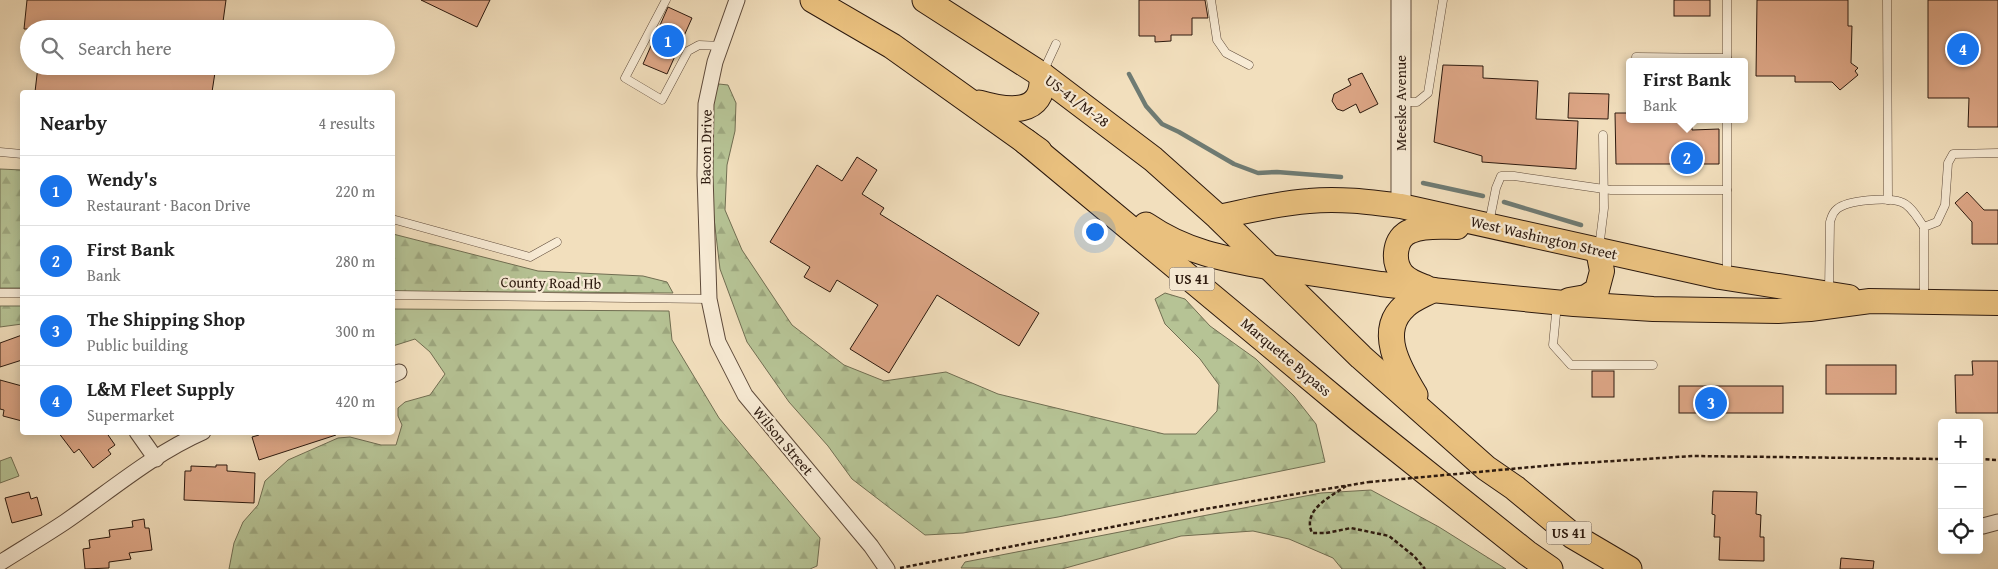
<!DOCTYPE html>
<html lang="en">
<head>
<meta charset="utf-8">
<style>
  :root { --surface:#fff; --page:#f2f2f2; --text:#222; --muted:#767676; --line:#e0e0e0; --accent:#1a73e8 }
  body { margin:0; font-family:"Gentium Book Plus",serif; background:var(--page); color:var(--text) }
  .controls { position:absolute; right:15px; bottom:15px; display:grid; overflow:hidden; border-radius:5px; box-shadow:0 2px 12px #0003 }
  .controls button { width:45px; height:45px; display:grid; place-items:center; padding:0; border:0; border-bottom:1px solid var(--line); background:var(--surface); color:var(--text); font:25px sans-serif }
  .you { position:absolute; left:1094px; top:231px; width:18px; height:18px; margin:-12px; border:4px solid #fff; border-radius:50%; background:#1a73e8; box-shadow:0 0 0 8px #1a73e833 }
  .badge { display:grid; place-items:center; width:32px; height:32px; border-radius:50%; background:var(--accent); color:#fff; font-size:16px; font-weight:700 }
  .pin { position:absolute; translate:-50% -50%; border:2px solid #fff; box-shadow:0 1px 5px #0006 }
  .popup { position:absolute; left:1626px; top:58px; width:122px; height:65px; box-sizing:border-box; display:grid; place-content:center; border-radius:5px; background:var(--surface); filter:drop-shadow(0 1px 4px #0005); font-size:16px; white-space:nowrap; color:var(--muted) }
  .popup b { font-size:19px; color:var(--text) }
  .popup::after { content:''; position:absolute; left:50%; top:100%; margin-left:-10px; border:10px solid transparent; border-top-color:var(--surface) }
  .list { margin:0; padding:0; list-style:none }
  h2 { display:flex; justify-content:space-between; align-items:center; height:65px; margin:0; padding:0 20px; font-size:21px }
  h2 small { font-size:16px; font-weight:400; color:var(--muted) }
  .list li { display:grid; grid-template-columns:32px 1fr auto; gap:15px; align-items:center; box-sizing:border-box; height:70px; padding:0 20px; border-top:1px solid var(--line) }
  .list b { display:block; font-size:19px; white-space:nowrap }
  .list p { margin:0; font-size:16px; white-space:nowrap; color:var(--muted) }
  .list em { font-size:16px; font-style:normal; color:var(--muted) }
  .icon { flex:none; width:28px; height:28px; fill:none; stroke:currentColor; stroke-width:2; stroke-linecap:round; stroke-linejoin:round }
  .map { position:relative; flex:none; width:1998px; height:569px; overflow:hidden }
  .search { position:absolute; background:var(--surface); box-shadow:0 2px 12px #0003; left:20px; top:20px; width:375px; height:55px; display:flex; align-items:center; gap:12px; box-sizing:border-box; padding:0 18px; border-radius:28px; color:var(--muted); font-size:19px }
  .panel { position:absolute; background:var(--surface); box-shadow:0 2px 12px #0003; left:20px; top:90px; width:375px; height:345px; border-radius:5px }
  .map>svg:first-child { display:block }
  .forest { fill:url(#forest-firs); stroke:#716e52 }
  .garden { fill:#b6c395; stroke:#716e52 }
  .lines { fill:none; stroke-linecap:round; stroke-linejoin:round }
  .stream { stroke:#6f7b73; stroke-width:4.5 }
  .building { fill:#dda686; stroke:#2c190e }
  .service-casing { stroke:#5e4a3a; stroke-width:9 }
  .minor-casing { stroke:#5e4a3a; stroke-width:17 }
  .tertiary-casing { stroke:#5e4a3a; stroke-width:21 }
  .primary-casing { stroke:#2c190e; stroke-width:26 }
  .trunk-casing { stroke:#2c190e; stroke-width:27 }
  .path { stroke:#2c190e; stroke-width:2.5; stroke-dasharray:4 2.5; stroke-linecap:butt }
  .service { stroke:#f7ead4; stroke-width:8 }
  .minor { stroke:#f7ead4; stroke-width:15 }
  .tertiary { stroke:#f7ead4; stroke-width:19 }
  .primary { stroke:#e9c07e; stroke-width:24 }
  .trunk { stroke:#e9c07e; stroke-width:25 }
  .path-bridge { stroke:#2c190e; stroke-width:2.5; stroke-dasharray:4 2.5; stroke-linecap:butt }
  .labels { text-anchor:middle; stroke-width:4.5; stroke-linejoin:round; paint-order:stroke }
  .shield { fill:#f7ead4; stroke:#695849; stroke-width:1 }
  .shield-label { font-size:14px; font-weight:bold; fill:#2c190e }
  .street-label { font-size:15px; fill:#2c190e; stroke:#f7ead4 }
</style>
</head>
<body>
<div class="map">
<svg width="1998" height="569" viewBox="0 0 1998 569">
  <defs>
    <pattern id="forest-firs" width="22" height="20" patternUnits="userSpaceOnUse" patternTransform="scale(1.25)"><rect width="22" height="20" fill="#b6c395"/><path d="M5 1l3.5 6h-7zM16 11l3.5 6h-7z" fill="#9da77f"/></pattern>
  </defs>
  <rect width="100%" height="100%" fill="#f2dfbd"/>
  <filter id="stains"><feTurbulence type="fractalNoise" baseFrequency=".004" numOctaves="4"/><feColorMatrix values="0 0 0 0 .2 0 0 0 0 .09 0 0 0 0 .02 0 0 0 .5 -.17"/></filter>
  <radialGradient id="worn" r=".72"><stop offset=".6" stop-color="#630" stop-opacity="0"/><stop offset="1" stop-color="#630" stop-opacity=".3"/></radialGradient>
  <g class="forest">
    <path d="M719,84l9,1 8,18 -1,28 -8,34 -2,45 17,40 50,75 52,40 40,16 62,-9 52,22 166,40h32l21,-23 2,-26 -19,-26 -35,-35 -10,-25 10,-6 20,6 25,27 46,33 38,37 22,28 9,38 -267,55 -95,16 -38,2 -73,-56 -24,-33 -39,-44 -42,-60 -27,-73 -11,-93 1,-74z"/>
    <path d="M0,169l22,1v118h-22z"/>
    <path d="M393,234l145,37 105,5 24,6 6,11 -280,-2z"/>
    <path d="M0,306h22v18l-22,3z"/>
    <path d="M393,309l276,2 3,29 47,78 101,120 -3,28 -7,3h-581l5,-26 9,-21 15,-17 7,-24 23,-21 50,-22 12,-1 31,8h15l6,-20 -4,-9v-8l7,-6 25,-7 15,-21 -15,-22 -15,-13 -22,7z"/>
    <path d="M1371,490l68,37 67,42h-164l-9,-11 -44,-19 -36,-8 -72,5 -119,33 -101,-1 4,-6 356,-69z"/>
  </g>
  <path class="garden" d="M11,457l8,19 -19,7v-22z"/>
  <g class="lines">
    <g class="stream">
      <path d="M1129,74l17,32 16,18 17,8 55,32 24,9 19,-1 64,5"/>
      <path d="M1423,183l60,13"/>
      <path d="M1504,202l77,23"/>
    </g>
  </g>
  <g class="building">
    <path d="M27,0h199l-4,29h-198z"/>
    <path d="M421,0h69l-13,27z"/>
    <path d="M1139,0h66l3,18h-16v17h-21v6l-16,1v-6h-16z"/>
    <rect x="1674" y="0" width="36" height="16"/>
    <path d="M1757,0h91v26h4l-1,37 7,5 -3,3 3,4 -18,15 -8,-8h-37v-6h-39z"/>
    <path d="M1928,0h70v127h-30l1,-29h-41z"/>
    <path d="M668,7l24,11 -25,56 -24,-10z"/>
    <path d="M1443,65l40,1v12l55,3 -2,38 42,2 -2,48 -94,-7v-6l-48,-14z"/>
    <path d="M38,66h178l-4,26h-177z"/>
    <path d="M1362,73l16,31 -18,9 -4,-9 -13,7 -6,-2 -5,-8 2,-7 17,-9 -3,-6z"/>
    <path d="M1569,93l40,1 -1,25 -40,-1z"/>
    <path d="M1615,113h15v6h62v11l27,-1v35h-103z"/>
    <path d="M857,157l20,13 -15,24 22,14 -4,6 159,99 -20,33 -82,-51 -48,78 -39,-24 28,-44 -41,-25 -7,12 -26,-15 6,-10 -40,-25 47,-77 25,16z"/>
    <path d="M1967,192l17,18h14v34h-26v-22l-17,-19z"/>
    <path d="M22,335v25l-22,7v-24z"/>
    <path d="M1972,361h26v52h-42l-1,-38h18z"/>
    <rect x="1826" y="365" width="70" height="29"/>
    <rect x="1592" y="371" width="22" height="26"/>
    <path d="M0,380l22,6v35l-19,-5 1,-6 -4,-1z"/>
    <rect x="1679" y="386" width="104" height="27"/>
    <path d="M58,432h48l9,13 -7,5 3,4 -18,14 -14,-19 -5,4z"/>
    <path d="M259,432h76l1,3 -77,25 -7,-23 7,-2z"/>
    <path d="M216,465h11v6l28,2 -1,30 -70,-3 1,-29h6v-5l25,1z"/>
    <path d="M1713,491l44,1 -1,22 5,1 -1,22h4v24l-45,-1 1,-23h-6l1,-22 -3,-1z"/>
    <path d="M29,492l2,7 6,-2 5,18 -30,8 -7,-25z"/>
    <path d="M144,519l1,9h4l3,22 -23,3 2,6 -22,3v6l-24,1 -2,-20 7,-1 -1,-8 21,-3 -1,-7 24,-3 -1,-6z"/>
    <path d="M1841,558l33,3 -1,8h-33z"/>
  </g>
  <g class="lines">
    <defs>
      <g id="service">
        <path d="M666,0l-41,78 37,22 26,-49 11,-6 22,1"/>
        <path d="M1211,0l6,40 9,13 23,12"/>
        <path d="M1887,0l1,200"/>
        <path d="M1636,57l91,1"/>
        <path d="M1727,62v-62"/>
        <path d="M1043,72l13,-28"/>
        <path d="M1401,102h16l11,-9 15,-93"/>
        <path d="M1727,119v156"/>
        <path d="M0,152l22,2"/>
        <path d="M392,219l138,38 27,-15"/>
        <path d="M1489,223l7,-35 5,-12h13l97,14h116"/>
        <path d="M1599,248l5,-40 -1,-73"/>
        <path d="M1829,292l1,-70c2,-6 2,-9 7,-13 11,-9 50,-12 64,-7 10,3 17,17 23,25"/>
        <path d="M0,293h22"/>
        <path d="M392,295l317,4"/>
        <path d="M1924,300v-73l13,-5 8,-17 3,-42 5,-9 45,-1"/>
        <path d="M1557,304l-4,41 18,20h82"/>
      </g>
      <g id="minor">
        <path d="M737,0l-22,62 -9,42 -1,71 4,124 9,43 27,53 126,151 16,23"/>
        <path d="M392,375l7,-3"/>
        <path d="M137,432l19,27"/>
        <path d="M1983,526l15,-4"/>
        <path d="M0,563c22,-14 44,-27 65,-41 45,-31 88,-68 138,-90"/>
      </g>
      <path id="tertiary" d="M1401,0v206"/>
      <g id="primary">
        <path d="M1218,217c30,-6 60,-14 91,-16 31,-3 61,1 92,5l319,71 129,20"/>
        <path d="M1270,267l111,17 51,6 142,14 79,5 125,2 32,-2 60,-8 128,2"/>
        <path d="M1425,287c-8,-3 -17,-6 -23,-13 -10,-13 -8,-37 9,-43 13,-6 31,-4 46,-4"/>
        <path d="M1569,300l17,-3 11,-7 5,-19 -4,-21"/>
      </g>
      <g id="trunk">
        <path d="M813,0l79,46 147,105"/>
        <path d="M925,0l117,75 111,84 65,58 143,140 125,111 29,20 58,48 56,33"/>
        <path d="M979,103c28,8 66,14 63,-28"/>
        <path d="M1025,141l333,277 169,135 23,16"/>
        <path d="M1146,225c39,27 78,34 124,42"/>
        <path d="M1415,395c-15,-25 -39,-64 -10,-89 7,-7 18,-11 27,-16"/>
      </g>
    </defs>
    <use href="#service" class="service-casing"/>
    <use href="#minor" class="minor-casing"/>
    <use href="#tertiary" class="tertiary-casing"/>
    <use href="#primary" class="primary-casing"/>
    <use href="#trunk" class="trunk-casing"/>
    <g class="path">
      <path d="M1979,459l19,1"/>
      <path d="M1565,464l128,-8 249,3"/>
      <path d="M1346,486c-16,11 -44,24 -34,47h14l25,-5 38,8 25,20 11,13"/>
      <path d="M900,568l305,-59 164,-27"/>
    </g>
    <use href="#service" class="service"/>
    <use href="#minor" class="minor"/>
    <use href="#tertiary" class="tertiary"/>
    <use href="#primary" class="primary"/>
    <use href="#trunk" class="trunk"/>
    <path class="path-bridge" d="M1369,482l196,-18"/>
  </g>
  <g class="labels">
    <g class="shield">
      <rect x="1169.5" y="267.5" width="45" height="23" rx="4"/>
      <rect x="1546.5" y="521.5" width="45" height="23" rx="4"/>
    </g>
    <g class="shield-label">
      <text x="1192" y="284">US 41</text>
      <text x="1569" y="538">US 41</text>
    </g>
    <g class="street-label">
      <text transform="translate(1077 101) rotate(37)" y="5">US-41/M-28</text>
      <text transform="translate(1401 103) rotate(-90)" y="5">Meeske Avenue</text>
      <text transform="translate(706 147) rotate(-89)" y="5">Bacon Drive</text>
      <text transform="translate(1544 238) rotate(13)" y="5">West Washington Street</text>
      <text transform="translate(551 283) rotate(1)" y="5">County Road Hb</text>
      <text transform="translate(1286 357) rotate(40)" y="5">Marquette Bypass</text>
      <text transform="translate(783 441) rotate(50)" y="5">Wilson Street</text>
    </g>
  </g>
  <rect width="100%" height="100%" filter="url(#stains)"/>
  <rect width="100%" height="100%" fill="url(#worn)"/>
</svg>
<div class="controls">
<button>+</button>
<button>−</button>
<button><svg class="icon" aria-label="locate" viewBox="0 0 24 24"><circle cx="12" cy="12" r="6"/><path d="M12 2v4M12 18v4M2 12h4M18 12h4"/></svg></button>
</div>
<div class="you"></div>
<div class="pin badge" style="left:668px;top:41px">1</div>
<div class="pin badge" style="left:1687px;top:158px">2</div>
<div class="popup"><b>First Bank</b>Bank</div>
<div class="pin badge" style="left:1711px;top:403px">3</div>
<div class="pin badge" style="left:1963px;top:49px">4</div>
<div class="search"><svg class="icon" aria-label="search" viewBox="0 0 24 24"><circle cx="10" cy="10" r="6"/><path d="M15 15l6 6"/></svg>Search here</div>
<section class="panel">
<h2>Nearby<small>4 results</small></h2>
<ul class="list">
<li><span class="badge">1</span><div><b>Wendy's</b><p>Restaurant · Bacon Drive</p></div><em>220 m</em></li>
<li><span class="badge">2</span><div><b>First Bank</b><p>Bank</p></div><em>280 m</em></li>
<li><span class="badge">3</span><div><b>The Shipping Shop</b><p>Public building</p></div><em>300 m</em></li>
<li><span class="badge">4</span><div><b>L&amp;M Fleet Supply</b><p>Supermarket</p></div><em>420 m</em></li>
</ul>
</section>
</div>
</body>
</html>
